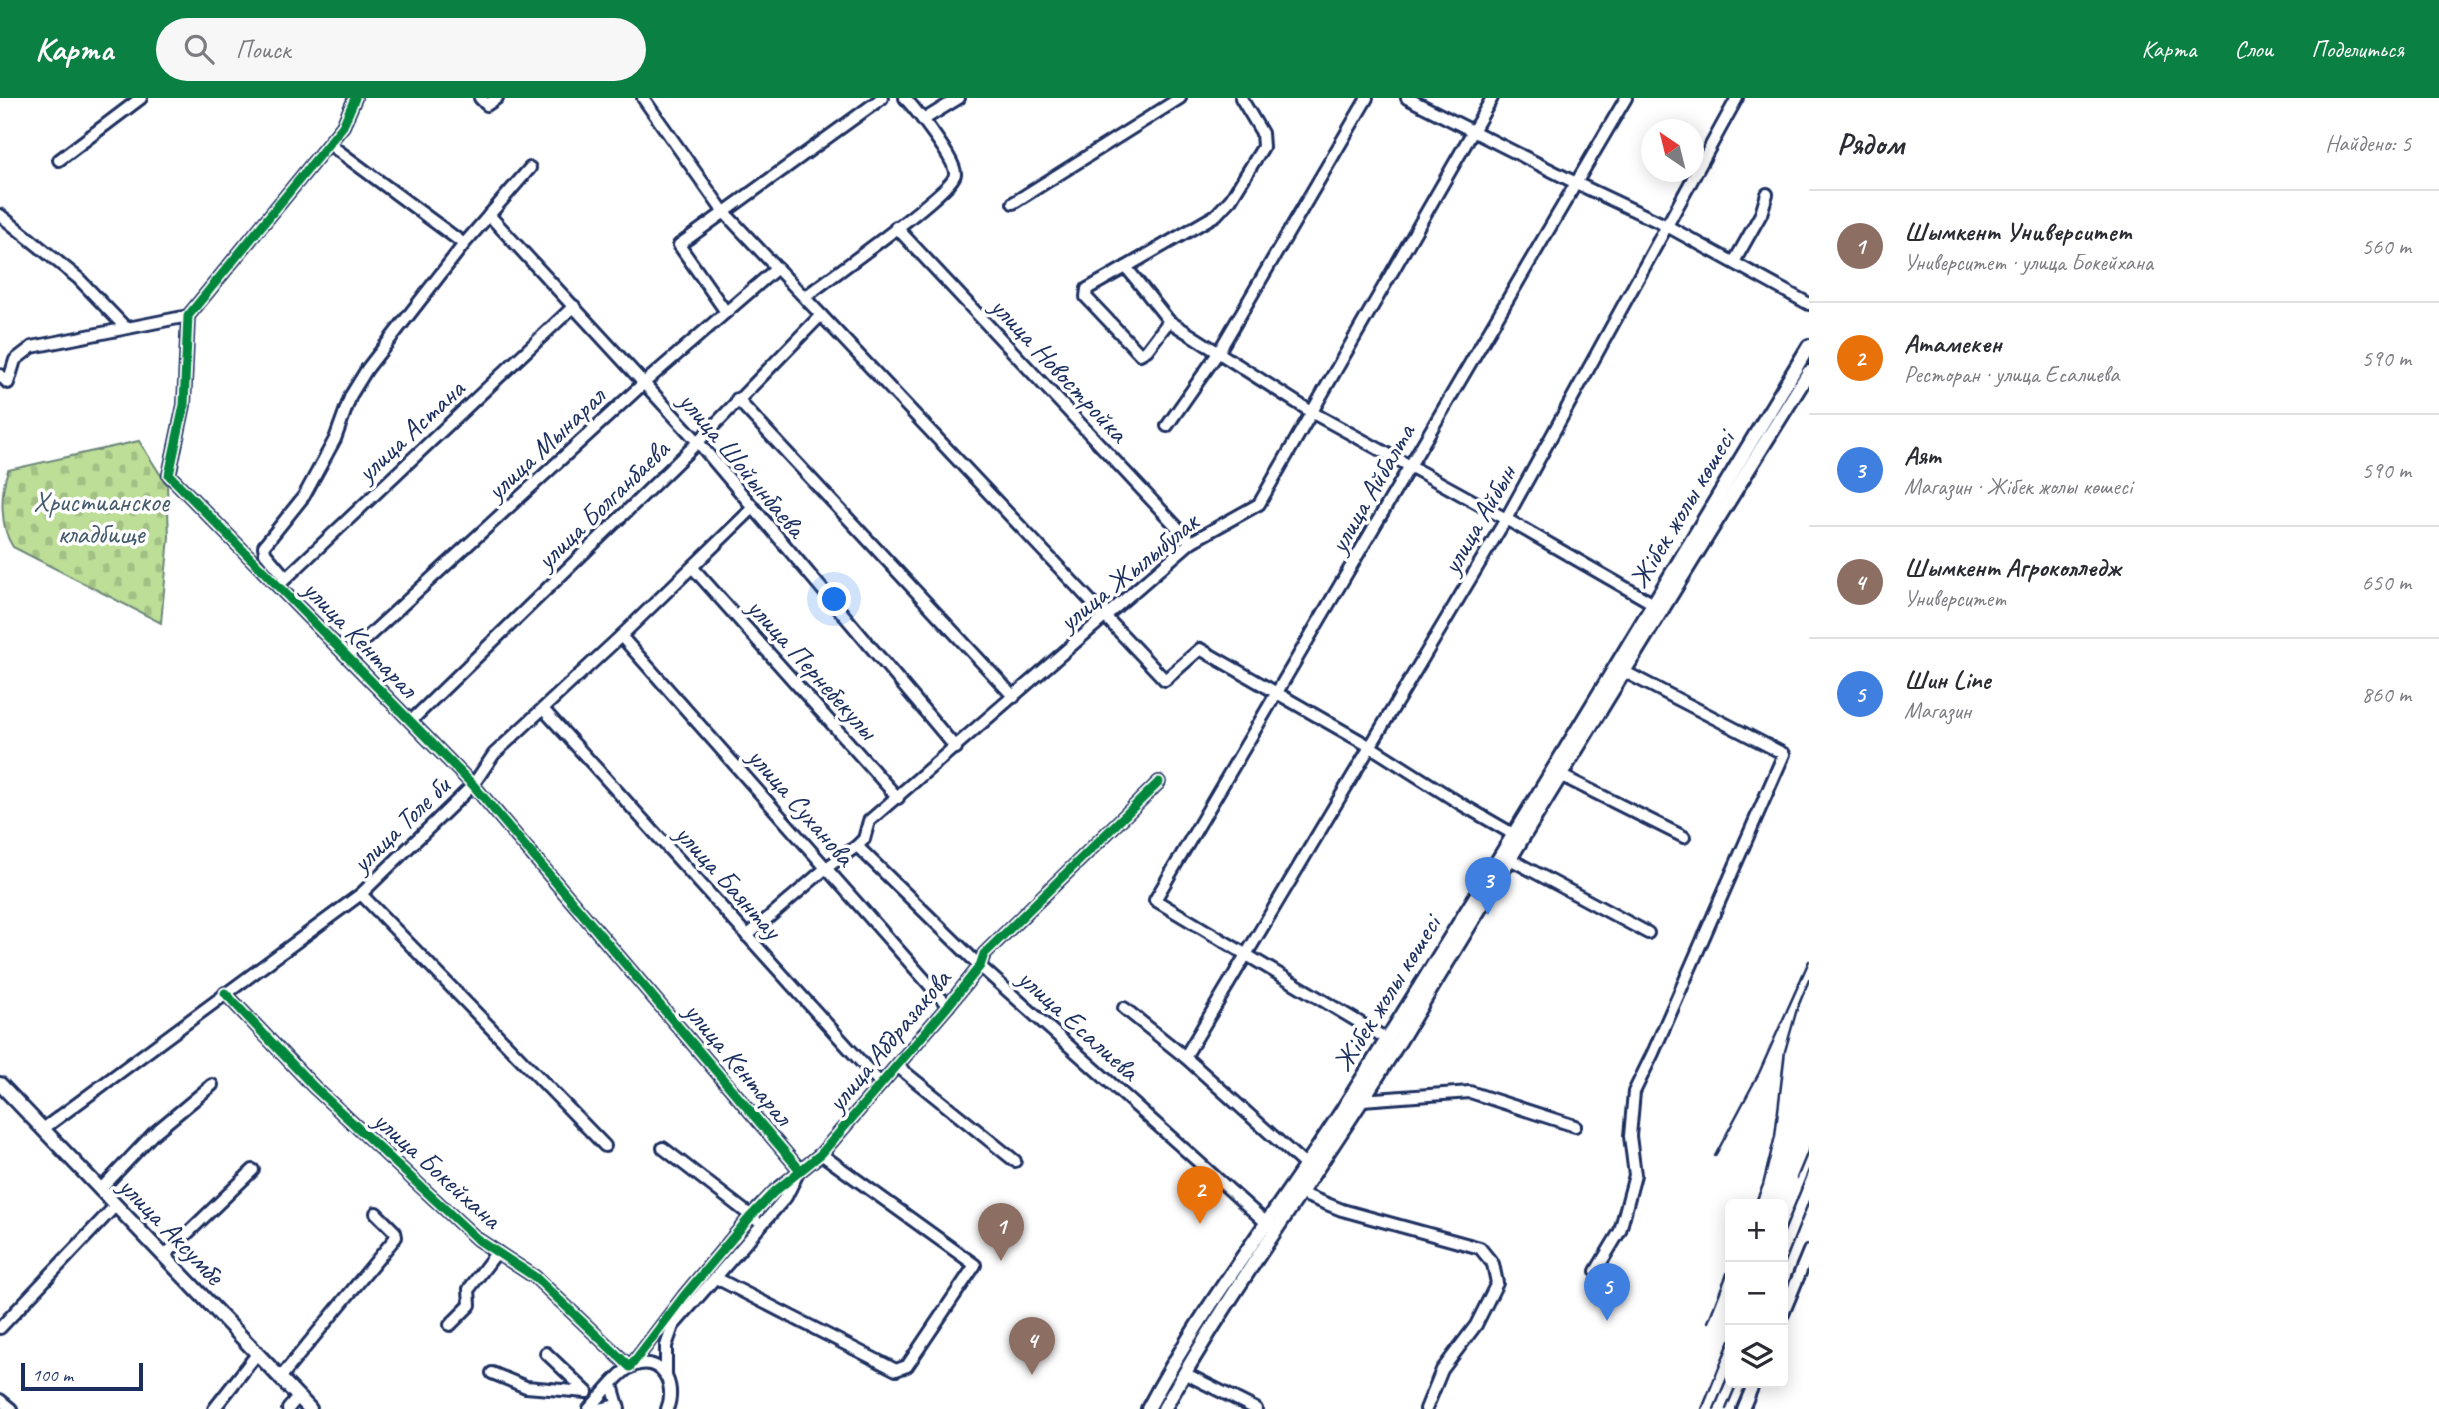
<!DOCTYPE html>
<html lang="ru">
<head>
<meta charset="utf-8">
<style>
  :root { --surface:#fff; --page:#f7f7f7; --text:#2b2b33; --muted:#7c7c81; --line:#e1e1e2; --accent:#0b8043 }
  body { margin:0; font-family:Caveat,sans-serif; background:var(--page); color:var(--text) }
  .controls { position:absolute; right:21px; bottom:21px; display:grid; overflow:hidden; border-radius:10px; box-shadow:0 4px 18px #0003 }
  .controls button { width:63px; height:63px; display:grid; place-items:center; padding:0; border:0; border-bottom:2px solid var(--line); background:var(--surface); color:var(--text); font:35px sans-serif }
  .compass { position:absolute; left:1641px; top:21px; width:63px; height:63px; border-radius:50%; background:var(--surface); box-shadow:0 4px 18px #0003; rotate:325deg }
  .scale { position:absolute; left:21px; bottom:18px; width:122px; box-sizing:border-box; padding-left:7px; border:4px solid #1b2f5e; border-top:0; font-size:19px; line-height:24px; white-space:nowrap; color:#1b2f5e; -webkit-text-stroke:5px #fff; paint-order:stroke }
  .you { position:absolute; left:835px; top:502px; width:24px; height:24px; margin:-18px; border:5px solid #fff; border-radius:50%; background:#1a73e8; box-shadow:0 0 0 10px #1a73e833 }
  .badge { display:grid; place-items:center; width:46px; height:46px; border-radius:50%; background:var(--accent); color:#fff; font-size:23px; font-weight:700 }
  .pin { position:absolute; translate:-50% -58px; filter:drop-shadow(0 2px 4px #0008) }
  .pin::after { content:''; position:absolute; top:37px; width:24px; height:21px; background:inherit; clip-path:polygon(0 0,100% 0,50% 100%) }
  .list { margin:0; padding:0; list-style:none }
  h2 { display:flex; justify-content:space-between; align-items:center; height:91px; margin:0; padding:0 28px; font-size:30px }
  h2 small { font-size:23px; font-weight:400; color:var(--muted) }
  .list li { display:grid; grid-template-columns:46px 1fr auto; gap:21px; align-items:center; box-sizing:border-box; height:112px; padding:0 28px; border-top:2px solid var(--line) }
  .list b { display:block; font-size:26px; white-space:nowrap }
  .list p { margin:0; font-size:23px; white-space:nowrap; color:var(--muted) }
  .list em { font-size:23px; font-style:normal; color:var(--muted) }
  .icon { flex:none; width:38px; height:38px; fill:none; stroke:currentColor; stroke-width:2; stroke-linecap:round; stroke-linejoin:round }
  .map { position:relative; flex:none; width:1809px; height:1311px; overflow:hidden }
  header { display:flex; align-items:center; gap:42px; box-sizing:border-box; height:98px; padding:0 35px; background:var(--accent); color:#fff }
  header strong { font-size:33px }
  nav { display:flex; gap:38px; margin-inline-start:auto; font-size:24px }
  .search { width:490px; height:63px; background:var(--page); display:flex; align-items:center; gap:18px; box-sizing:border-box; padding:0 24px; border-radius:38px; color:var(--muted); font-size:26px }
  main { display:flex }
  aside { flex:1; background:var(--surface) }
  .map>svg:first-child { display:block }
  .cemetery { fill:url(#cemetery-stones); stroke:#6c867a; stroke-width:2 }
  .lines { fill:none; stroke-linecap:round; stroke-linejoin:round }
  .minor-casing { stroke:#1b2f5e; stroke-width:16 }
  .major-casing { stroke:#1b2f5e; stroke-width:18 }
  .minor { stroke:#fff; stroke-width:10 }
  .major { stroke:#fff; stroke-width:12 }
  .rail { stroke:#1b2f5e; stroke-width:2.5 }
  .cycleway-casing { stroke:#fff; stroke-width:13 }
  .cycleway { stroke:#00873e; stroke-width:9 }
  .labels { text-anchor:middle; stroke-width:7; stroke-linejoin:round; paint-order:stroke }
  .street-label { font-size:28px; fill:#1b2f5e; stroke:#fff }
  .park-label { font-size:28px; fill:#445b6c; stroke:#fff }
</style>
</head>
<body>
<header>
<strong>Карта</strong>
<div class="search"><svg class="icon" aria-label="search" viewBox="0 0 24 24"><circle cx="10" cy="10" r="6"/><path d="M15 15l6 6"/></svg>Поиск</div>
<nav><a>Карта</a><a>Слои</a><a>Поделиться</a></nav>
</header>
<main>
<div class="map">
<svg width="1809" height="1311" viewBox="0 0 1809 1311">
  <defs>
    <pattern id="cemetery-stones" width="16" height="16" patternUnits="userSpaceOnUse" patternTransform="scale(1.75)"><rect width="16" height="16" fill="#bdde97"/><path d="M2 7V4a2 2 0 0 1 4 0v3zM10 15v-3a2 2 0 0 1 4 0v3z" fill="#a2bf85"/></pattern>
  </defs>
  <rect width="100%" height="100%" fill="#fff"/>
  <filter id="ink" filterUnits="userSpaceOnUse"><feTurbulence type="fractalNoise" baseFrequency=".0143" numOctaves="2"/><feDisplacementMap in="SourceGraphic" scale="14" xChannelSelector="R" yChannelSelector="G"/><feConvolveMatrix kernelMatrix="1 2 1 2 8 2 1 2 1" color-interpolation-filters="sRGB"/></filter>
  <g filter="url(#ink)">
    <path class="cemetery" d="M139,343l28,44 2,52 -8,86 -148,-76c-13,-19 -13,-54 -5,-77z"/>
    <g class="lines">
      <defs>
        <g id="minor">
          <path d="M355,0l-12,28 -155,190 -4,89 -15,70 304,310 327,385"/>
          <path d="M480,0l7,7 10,-7"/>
          <path d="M643,0l80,113 442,469 35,-31 171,98 90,57 52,30"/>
          <path d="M1241,0l21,35 1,14 -32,52 -15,16 -90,52 43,54 144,92 193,106 153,88"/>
          <path d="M1407,0l169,85 91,43 142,78"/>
          <path d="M923,22l36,-22"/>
          <path d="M329,46l135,100"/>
          <path d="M59,62l82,-62"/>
          <path d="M1013,105l167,-105"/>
          <path d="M0,117l78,63 48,50"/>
          <path d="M489,117l209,227 258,306"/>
          <path d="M896,129l295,315"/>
          <path d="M1734,164l27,-48 6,-20"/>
          <path d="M1126,169l-39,22 -1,8 54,57 7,-4 22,-29"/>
          <path d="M805,199c21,-17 149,-106 150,-123 1,-14 -39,-64 -50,-76"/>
          <path d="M726,214l-47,-67 203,-147"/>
          <path d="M0,277l8,8 7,-23 17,-13 156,-31"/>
          <path d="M737,301l277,298"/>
          <path d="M1167,328l51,-73 149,-255"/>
          <path d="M693,470l205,230"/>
          <path d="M286,480l-21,-25 -1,-7 40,-50 31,-57 16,-44 16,-26 97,-125 66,-76"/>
          <path d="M282,484l292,-276"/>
          <path d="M621,538l327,370"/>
          <path d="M347,558l297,-273 133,-115"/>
          <path d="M543,611l338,375"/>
          <path d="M411,623l287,-279 123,-127"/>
          <path d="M1560,677l124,62"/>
          <path d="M857,748l123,120 291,261"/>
          <path d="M1510,761l138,74"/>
          <path d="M361,796l244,252"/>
          <path d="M747,838l79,-68 31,-22 7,-7 5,-18 322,-279 68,-38 233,-406"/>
          <path d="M225,895l89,94 163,152 58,38 95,90 54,-71 67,-80 23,-24 47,-38 127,-148 32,-40 4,-12 175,-172"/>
          <path d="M1124,910l61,49 120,108"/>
          <path d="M1387,941l-232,-139 471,-802"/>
          <path d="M1185,959l321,-538 231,-421"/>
          <path d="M897,968l118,95"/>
          <path d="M1362,1002l108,-8 105,34"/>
          <path d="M43,1031l318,-235 112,-109 21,-31 127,-118 131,-127"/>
          <path d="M663,1050l92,71"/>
          <path d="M100,1092l53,-56 59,-49"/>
          <path d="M1302,1096l40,16 138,38 13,16 4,19 -21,42 -34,45 -16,39"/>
          <path d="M164,1158l89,-86"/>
          <path d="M1596,1173l24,-40 15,-56 -5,-39 4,-44 19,-39 131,-299 -161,-83"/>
          <path d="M716,1180l180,92 11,-4 68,-101 -154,-111"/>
          <path d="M1783,1216l26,-63"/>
          <path d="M450,1227l20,-20 -1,-16 28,-37"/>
          <path d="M0,1230l115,-122"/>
          <path d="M546,1255l41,39"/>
          <path d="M492,1275l34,14 60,5"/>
          <path d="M1184,1275l72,36"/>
          <path d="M666,1277v-29l7,-20 113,-129 11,-22"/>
          <path d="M280,1280l116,-141 -1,-5 -19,-19"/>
          <path d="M612,1287l7,24"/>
          <path d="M0,1302l11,9"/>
          <path d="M214,1311l43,-55"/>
          <path d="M288,1311l10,-12"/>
          <path d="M589,1311c11,-11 30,-38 44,-43 29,-11 44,19 34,43"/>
          <path d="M600,1311l16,-4"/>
          <path d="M1743,1311l11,-26"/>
        </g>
        <g id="major">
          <path d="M0,986l310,325"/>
          <path d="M1148,1311c58,-110 137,-206 202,-311 157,-248 307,-501 459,-752"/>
          <path d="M1164,1311c72,-129 161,-246 238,-372 134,-222 269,-444 407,-665"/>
        </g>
      </defs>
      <use href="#minor" class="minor-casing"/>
      <use href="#major" class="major-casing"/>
      <use href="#minor" class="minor"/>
      <use href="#major" class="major"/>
      <g class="rail">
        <path d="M1715,1058l44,-83 50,-112"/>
        <path d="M1797,1080l12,-29"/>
        <path d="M1755,1106l8,-19 12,-49 10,-85 12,-42 12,-29"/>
        <path d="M1783,1136l26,-64"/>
        <path d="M1783,1169l26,-66"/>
        <path d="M1708,1224l22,-56"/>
        <path d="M1702,1311l28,-69"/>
        <path d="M1714,1311l16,-38"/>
        <path d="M1726,1311l11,-26"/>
      </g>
      <defs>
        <g id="cycleway">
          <path d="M355,0l-12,28 -155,190 -4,89 -15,70 304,310 327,385"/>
          <path d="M225,895l89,94 163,152 58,38 95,90 54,-71 67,-80 23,-24 47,-38 127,-148 32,-40 4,-12 175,-172"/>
        </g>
      </defs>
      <use href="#cycleway" class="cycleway-casing"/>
      <use href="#cycleway" class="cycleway"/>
    </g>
  </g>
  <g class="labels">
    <g class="street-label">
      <text transform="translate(1060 271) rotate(47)" y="10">улица Новостройка</text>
      <text transform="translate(410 332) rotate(-43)" y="10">улица Астана</text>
      <text transform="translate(545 345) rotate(-43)" y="10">улица Мынарал</text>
      <text transform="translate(743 366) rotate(50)" y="10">улица Шойынбаева</text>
      <text transform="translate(1371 390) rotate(-60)" y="10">улица Айбалта</text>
      <text transform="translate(602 406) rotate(-44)" y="10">улица Болганбаева</text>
      <text transform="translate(1681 411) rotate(-59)" y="10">Жібек жолы көшесі</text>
      <text transform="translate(1478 421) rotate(-60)" y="10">улица Айбын</text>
      <text transform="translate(1128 473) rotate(-39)" y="10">улица Жылыбулак</text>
      <text transform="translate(361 540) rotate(46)" y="10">улица Кентарал</text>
      <text transform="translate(813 570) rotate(48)" y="10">улица Пернебекулы</text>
      <text transform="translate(802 708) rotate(49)" y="10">улица Суханова</text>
      <text transform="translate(400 726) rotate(-44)" y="10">улица Толе би</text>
      <text transform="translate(729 783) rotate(48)" y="10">улица Баянтау</text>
      <text transform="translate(1386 895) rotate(-58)" y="10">Жібек жолы көшесі</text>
      <text transform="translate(1079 926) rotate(42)" y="10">улица Есалиева</text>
      <text transform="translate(888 942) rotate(-50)" y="10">улица Абдразакова</text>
      <text transform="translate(739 965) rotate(50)" y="10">улица Кентарал</text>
      <text transform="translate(438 1071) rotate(42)" y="10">улица Бокейхана</text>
      <text transform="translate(172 1132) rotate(46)" y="10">улица Аксумбе</text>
    </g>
    <g class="park-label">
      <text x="101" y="413">Христианское<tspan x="101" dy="32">кладбище</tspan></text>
    </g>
  </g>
</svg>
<div class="controls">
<button>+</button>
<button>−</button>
<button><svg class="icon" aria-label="layers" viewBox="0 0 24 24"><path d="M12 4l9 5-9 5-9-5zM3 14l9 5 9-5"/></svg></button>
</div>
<svg class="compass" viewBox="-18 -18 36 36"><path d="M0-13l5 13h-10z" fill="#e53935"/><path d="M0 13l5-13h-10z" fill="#7c7c81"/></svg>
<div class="scale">100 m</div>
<div class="you"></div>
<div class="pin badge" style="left:1001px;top:1163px;background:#8d6e63">1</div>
<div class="pin badge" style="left:1200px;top:1126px;background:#e8710a">2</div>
<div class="pin badge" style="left:1488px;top:817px;background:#3f7fe0">3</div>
<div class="pin badge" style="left:1032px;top:1277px;background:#8d6e63">4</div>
<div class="pin badge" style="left:1607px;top:1223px;background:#3f7fe0">5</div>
</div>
<aside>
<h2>Рядом<small>Найдено: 5</small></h2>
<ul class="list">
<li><span class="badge" style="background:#8d6e63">1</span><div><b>Шымкент Университет</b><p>Университет · улица Бокейхана</p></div><em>560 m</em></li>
<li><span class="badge" style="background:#e8710a">2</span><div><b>Атамекен</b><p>Ресторан · улица Есалиева</p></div><em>590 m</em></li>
<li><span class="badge" style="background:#3f7fe0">3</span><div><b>Аят</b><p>Магазин · Жібек жолы көшесі</p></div><em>590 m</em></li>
<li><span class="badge" style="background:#8d6e63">4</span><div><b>Шымкент Агроколледж</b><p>Университет</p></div><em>650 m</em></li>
<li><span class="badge" style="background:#3f7fe0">5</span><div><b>Шин Line</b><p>Магазин</p></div><em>860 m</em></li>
</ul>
</aside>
</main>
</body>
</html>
